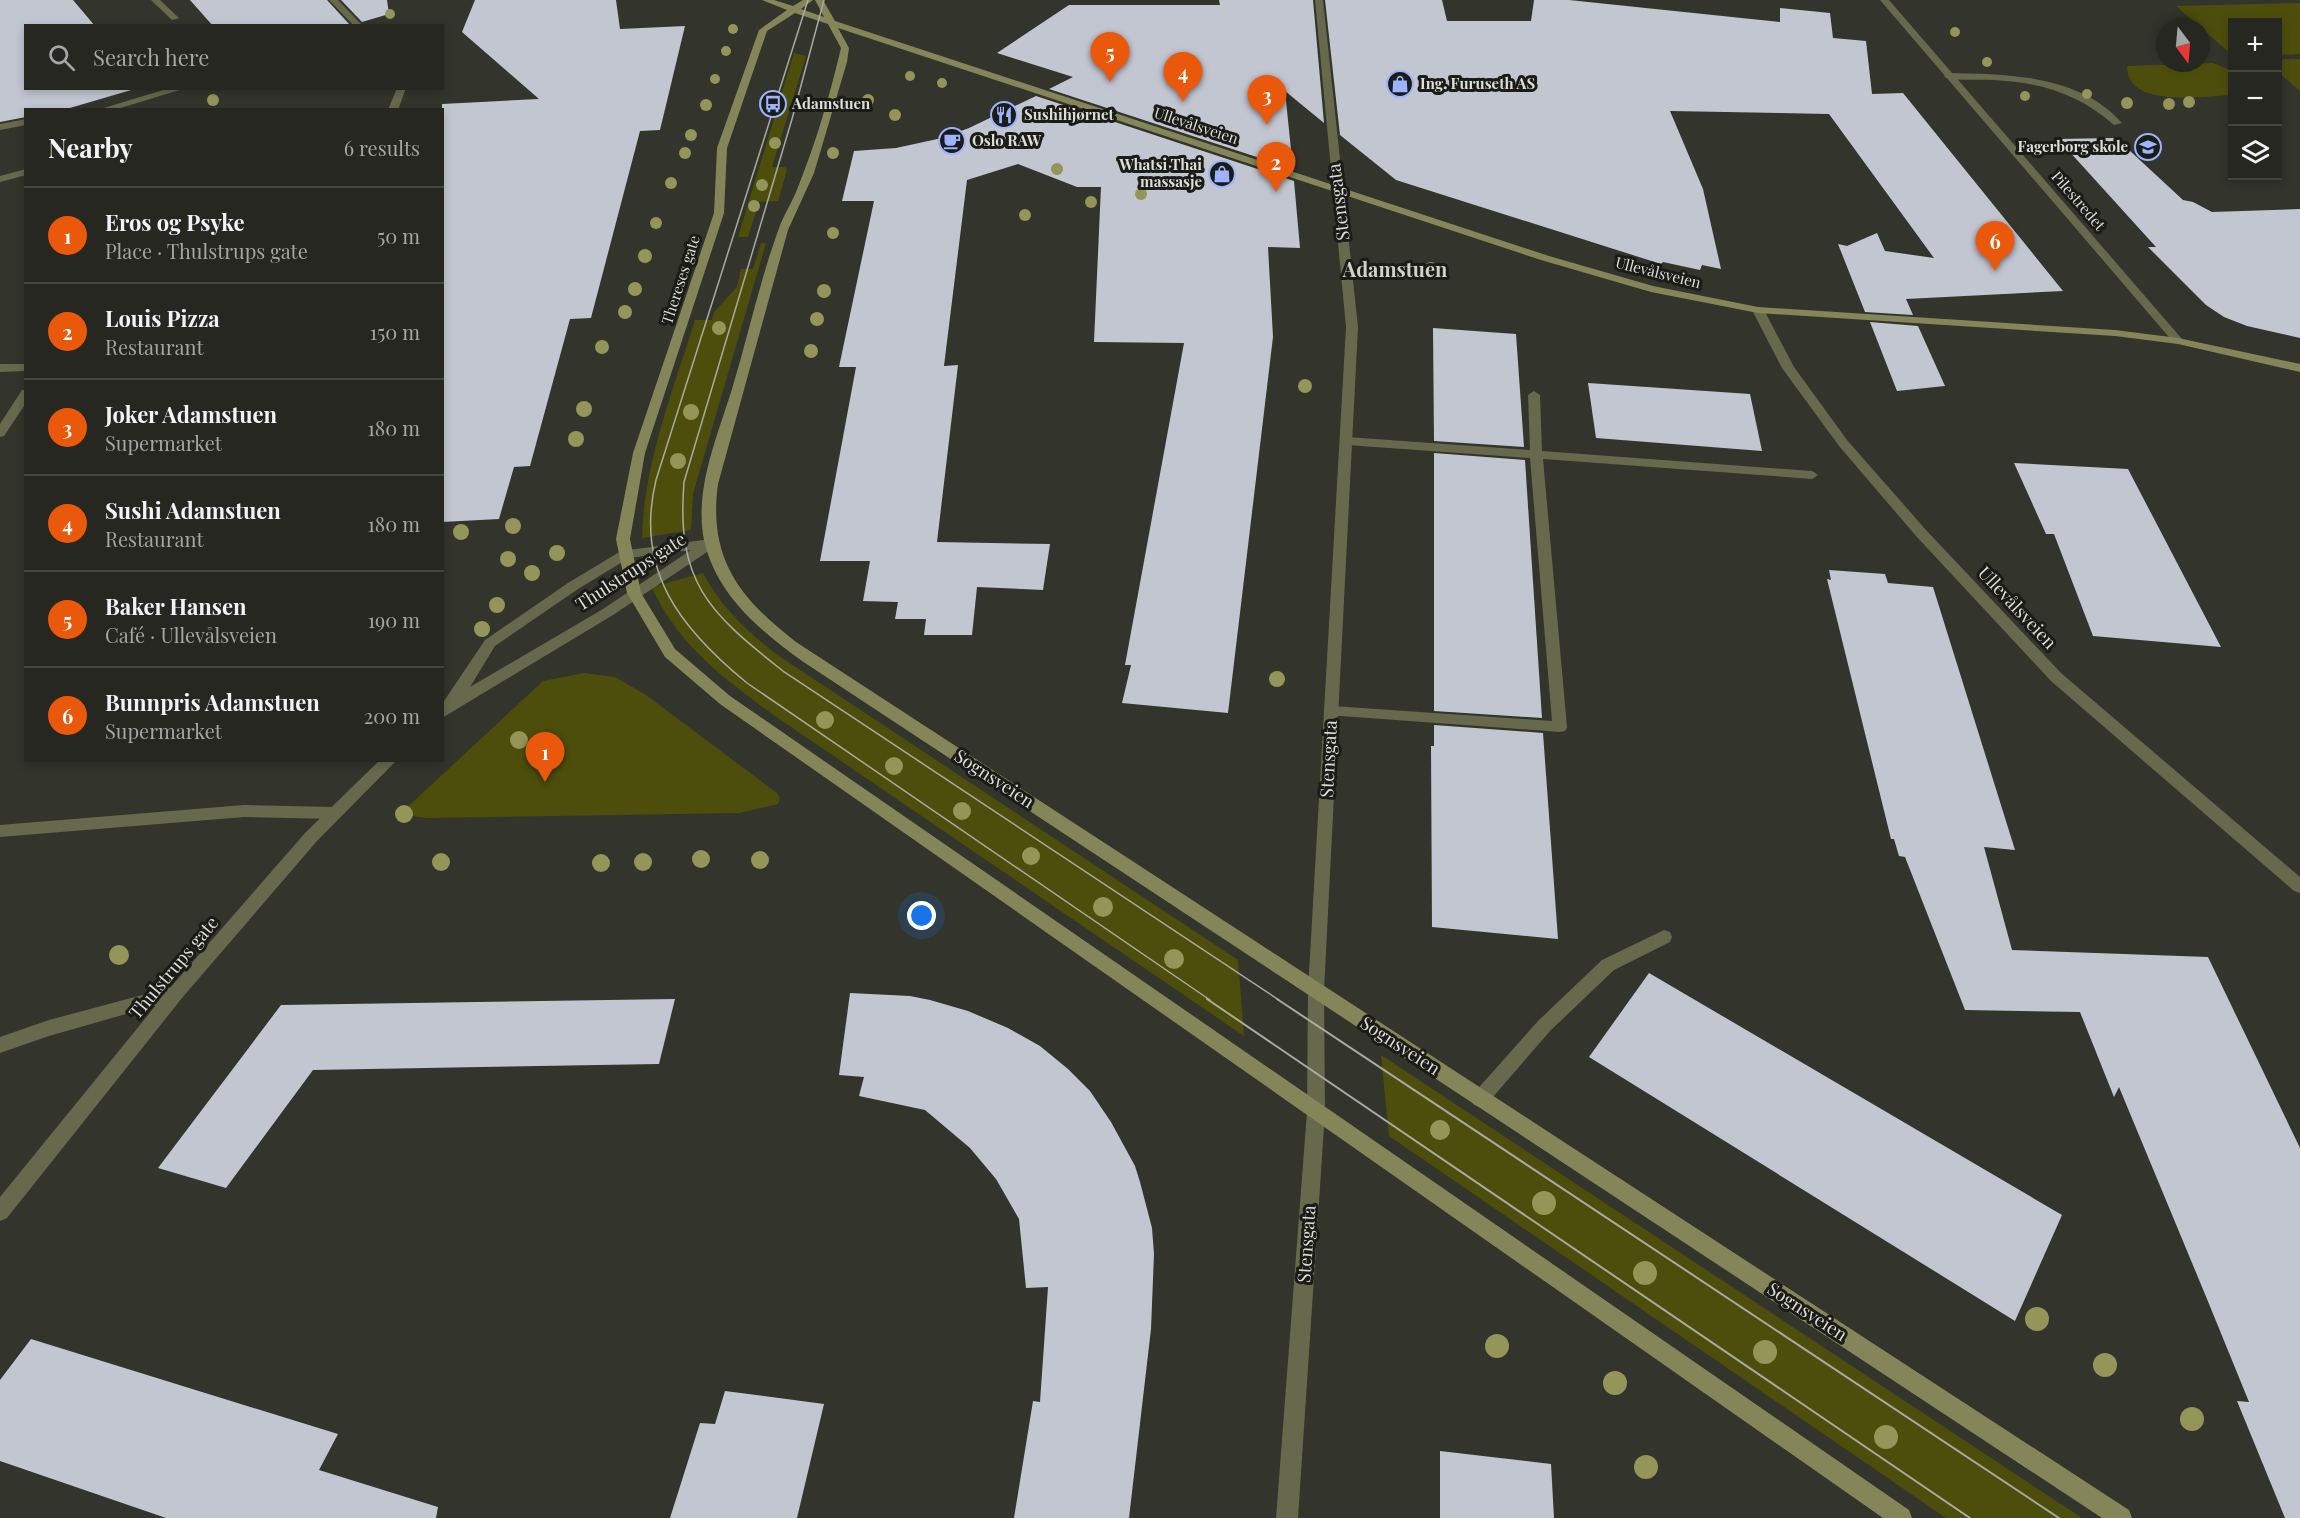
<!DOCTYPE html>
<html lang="en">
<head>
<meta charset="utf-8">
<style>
  :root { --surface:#262720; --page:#32332d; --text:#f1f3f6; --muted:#a4a5a5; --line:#42443e; --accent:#ea580c }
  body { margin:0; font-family:"Playfair Display",serif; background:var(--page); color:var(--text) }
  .controls { position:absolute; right:18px; top:18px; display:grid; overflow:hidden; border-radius:0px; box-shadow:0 3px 9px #0003 }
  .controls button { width:54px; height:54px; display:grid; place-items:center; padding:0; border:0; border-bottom:2px solid var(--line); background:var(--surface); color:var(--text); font:30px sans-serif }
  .compass { position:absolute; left:2156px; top:18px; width:54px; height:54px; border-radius:50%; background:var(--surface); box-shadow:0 3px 9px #0003; rotate:164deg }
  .you { position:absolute; left:922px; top:916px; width:21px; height:21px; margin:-15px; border:4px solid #fff; border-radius:50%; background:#1a73e8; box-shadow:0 0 0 9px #1a73e833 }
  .badge { display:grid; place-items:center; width:39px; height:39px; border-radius:50%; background:var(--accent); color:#fff; font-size:20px; font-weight:700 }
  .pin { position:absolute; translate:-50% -50px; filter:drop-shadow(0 2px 3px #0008) }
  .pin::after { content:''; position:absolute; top:32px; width:21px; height:18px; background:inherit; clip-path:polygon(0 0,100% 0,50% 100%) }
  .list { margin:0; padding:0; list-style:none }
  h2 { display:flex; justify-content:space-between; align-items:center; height:78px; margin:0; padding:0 24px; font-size:26px }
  h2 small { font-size:20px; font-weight:400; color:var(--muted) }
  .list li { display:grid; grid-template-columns:39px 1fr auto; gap:18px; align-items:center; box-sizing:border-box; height:96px; padding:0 24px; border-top:2px solid var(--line) }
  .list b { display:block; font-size:22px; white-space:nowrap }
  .list p { margin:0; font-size:20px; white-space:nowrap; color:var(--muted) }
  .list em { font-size:20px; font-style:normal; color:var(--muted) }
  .icon { flex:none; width:33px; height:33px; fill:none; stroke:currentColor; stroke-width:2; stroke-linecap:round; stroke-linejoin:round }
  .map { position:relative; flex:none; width:2300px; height:1518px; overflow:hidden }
  .search { position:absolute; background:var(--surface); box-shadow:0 3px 9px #0003; left:24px; top:24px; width:420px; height:66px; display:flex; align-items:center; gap:15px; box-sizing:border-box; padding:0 21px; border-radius:0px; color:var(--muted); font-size:22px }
  .panel { position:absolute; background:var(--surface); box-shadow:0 3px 9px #0003; left:24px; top:108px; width:420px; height:654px; border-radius:0px }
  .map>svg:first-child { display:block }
  .green { fill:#4d4e0c }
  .building { fill:#c2c6d1 }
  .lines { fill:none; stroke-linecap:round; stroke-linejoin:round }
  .lane { fill:#67694c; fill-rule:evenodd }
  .street { fill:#67694c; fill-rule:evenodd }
  .secondary { fill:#848659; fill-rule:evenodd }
  .tram-far1 { stroke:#a9aaa3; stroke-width:1.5 }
  .tram { stroke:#a9aaa3; stroke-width:2 }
  .tree { fill:#939559 }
  .labels { text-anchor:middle; stroke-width:6; stroke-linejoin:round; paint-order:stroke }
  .far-poi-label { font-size:15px; font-weight:bold; fill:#ddded8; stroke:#1b1b17; text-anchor:start }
  .far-street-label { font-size:15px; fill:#ddded8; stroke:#1b1b17 }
  .street-label { font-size:18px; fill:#ddded8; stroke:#1b1b17 }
  .far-district-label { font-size:20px; font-weight:bold; fill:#d1d2c6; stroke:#1b1b17 }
</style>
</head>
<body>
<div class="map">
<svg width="2300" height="1518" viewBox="0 0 2300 1518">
  <rect width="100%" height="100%" fill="#33342b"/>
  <g class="green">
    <path d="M2300,3v51l-22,1v-33h-46v33l-56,-49z"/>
    <path d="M794,53l12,3 -34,111h13l2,3 -9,31 -19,1 -11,35h-10z"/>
    <path d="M2278,59h22v32l-22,-19z"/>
    <path d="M2213,63l19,8v24c-28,1 -105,14 -105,-29z"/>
    <path d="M761,243h5l-73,251 -2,36 -49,8c2,-76 31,-147 53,-218h17l2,-8 23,-25 4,-18h12z"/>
    <path d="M703,573c18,34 43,57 73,81l462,306 6,76 -469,-320c-49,-36 -98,-71 -123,-129z"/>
    <path d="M584,673l31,4 31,18 131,98 3,5 -2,6 -39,9 -314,5 -25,-4 143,-133z"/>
    <path d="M1381,1055l701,463h-136l-557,-382z"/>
  </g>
  <g class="building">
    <path d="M0,0h73l22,26h-69v62h112l-75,22h-37v7l-26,5z"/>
    <path d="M190,0h137l23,25 -137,1z"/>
    <path d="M341,0h46l2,14 -27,8z"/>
    <path d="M475,0h141l4,29 65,-3 -25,104 -20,1 -49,187 -21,1 -40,147 -16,1 -15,52 -57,3v-418l97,-5 -77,-67z"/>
    <path d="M1219,0h94l11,123 -39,-32 8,78 -244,-80 24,-12 -76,-24 72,-48h151z"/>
    <path d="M1325,0h117l5,21h84l3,-21h35l211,22v-14l50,5 3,25 33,3 6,53 31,-1 160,198 -157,8 7,16 -48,-3 -27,-68 9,2 30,-13 8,18 49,7 -105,-144 -159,-3 33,78 18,80 -19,-4 -2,5 -37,-8 -2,2 -265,-84 -56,-45z"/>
    <path d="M1036,96l258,85 6,67 -32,-1 5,90 -45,376 -106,-10 9,-38h-6l59,-322 -90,-1 7,-155h-24l-59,-23 -51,16 -23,186 14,-1 -21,177 113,2 -7,46 -66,-3 -5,48h-48l2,-16h-31l3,-17 -35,-1 7,-40h-50l36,-194h-17l35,-166h-32l12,-50 42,-3 46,-10 27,-10z"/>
    <path d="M2116,138l67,62 10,2 19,10 88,-3v129l-53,-12 -23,-9 -18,-12 -58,-58h8l-98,-108z"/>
    <path d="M1870,322l48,4 27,60 -48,5z"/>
    <path d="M1433,328l83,6 8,113 -90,-6z"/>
    <path d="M1588,383l162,11 12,57 -166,-13z"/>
    <path d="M1434,453l91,7 17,258 -108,-7z"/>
    <path d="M2014,463l114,6 93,178 -128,-11 -39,-102h-8z"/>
    <path d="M1829,570l56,4 3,9 45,4 82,263 -31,-3 28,103 196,7 92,191v370h-15l-48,-117 12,1 -42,-103 -88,-212 -5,10 -34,-85 -115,-2 -60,-153 -6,-1 -5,-17h-3l-64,-260 4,1z"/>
    <path d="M1434,725l109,8 15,206 -126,-12 -1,-181h3z"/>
    <path d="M1649,973l413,242 -47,106 -426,-264z"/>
    <path d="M850,993l60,3 20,4 38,11 40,17 32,18 28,23 22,22 21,31 24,44 5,16 12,46 2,26 -3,75 -22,189h-115l19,-117 7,1 8,-115 -22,1 -7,-69 -23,-40 -26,-31 -45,-38 -66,-14 5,-19 -25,-2z"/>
    <path d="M675,999l-16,65 -346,6 -87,118 -68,-20 123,-163z"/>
    <path d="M31,1339l307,95 -19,36 119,37 -2,11h-270l-166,-57v-81z"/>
    <path d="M725,1391l99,13 -27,114h-127l30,-95 15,1z"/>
    <path d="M1440,1451l111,13 3,54h-114z"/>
  </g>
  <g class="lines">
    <g class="lane">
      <path d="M151,0h9l19,18 -7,2z"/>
      <path d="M329,0h9l25,26h-9z"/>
      <path d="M1949,73c59,1 131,2 173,50l-8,2c-35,-31 -75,-43 -121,-45 -16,-1 -32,1 -47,-2l-2,-2z"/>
      <path d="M170,88h16l-72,22h-17z"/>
      <path d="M397,88h9l-8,22h-10z"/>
      <path d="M26,119v6l-26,5v-6z"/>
      <path d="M26,169v6l-26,7v-6z"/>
      <path d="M0,364h26v7l-26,1z"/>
      <path d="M22,390h4v13l-22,33 -4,1v-13z"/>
      <path d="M1534,391l6,4 2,56 270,20 6,4 -6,4 -269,-20 24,268 -2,4 -5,1 -233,-17 -2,-4 2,-4 5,-1 220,15 -22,-263 -183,-13 -6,-4 6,-4 183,13 -2,-55z"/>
      <path d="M244,805l89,2 5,2 3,4 -3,4 -5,2 -89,-2 -244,20v-12z"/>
      <path d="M1664,930l6,2 2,5 -2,5 -56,28 -64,61 -64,74 -6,2 -6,-2 -3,-6 3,-6 64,-72 64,-61z"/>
      <path d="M176,986l6,2 2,5 -2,5 -133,38 -49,17v-16l49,-17z"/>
    </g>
    <g class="street">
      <path d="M1315,0h8l35,327 -34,664 1,121 -27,406h-22l31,-406 1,-121 38,-664z"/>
      <path d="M1880,0h9l293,339v4h-8z"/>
      <path d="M1758,307l6,3 30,57 53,73 79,90 135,143 239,204v16l-6,-2 -243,-210 -135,-145 -77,-90 -57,-78 -30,-58z"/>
      <path d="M711,539l5,1 2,3 -2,3 -103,69 -171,103v-14l43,-64 83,-57 53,-32zM691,550l-88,59 -133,78 25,-41 83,-57 51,-31z"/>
      <path d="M380,760h17l-80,81 -135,157 -175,220 -7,3v-24l170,-209 135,-155z"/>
    </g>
    <path class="secondary" d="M762,0h12l19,6 10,-6h10l-12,9 23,8 -9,-17h8l12,21 714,235 104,30 105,21 357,23 63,8 122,26v8l-122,-28 -63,-8 -357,-23 -107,-21 -110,-32 -703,-232 11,20 -2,14 -33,111 -26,57 -70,254c-10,74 21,114 78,158l1333,868 3,8h-30l-1300,-857c-43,-31 -86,-67 -98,-121 -10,-50 13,-103 28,-151 16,-53 28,-109 47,-161 5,-14 14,-27 19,-41 18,-45 32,-92 43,-139l-13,-24 -33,-11 -28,18 -40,117 -3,65 -79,240 -15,86 11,54 34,56 55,47 1179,814 3,8h-29l-1163,-814 -55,-47 -38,-64 -11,-54 17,-86 81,-240 3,-65 42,-118 28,-20z"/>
    <g class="tram-far1">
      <path d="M808,0l-152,480c-22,91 25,149 91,203l463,317"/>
      <path d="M824,0l-32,119 -108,363c-8,100 24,130 99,189l496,329"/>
    </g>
    <g class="tram">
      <path d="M1207,999l763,519"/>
      <path d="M1277,999l782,519"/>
    </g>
  </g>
  <g class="tree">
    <circle cx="390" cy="14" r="5"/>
    <circle cx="733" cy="29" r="5"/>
    <circle cx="1955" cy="32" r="5"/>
    <circle cx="726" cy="51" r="5"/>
    <circle cx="1987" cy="62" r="5"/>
    <circle cx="910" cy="76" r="5"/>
    <circle cx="715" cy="79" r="5"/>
    <circle cx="942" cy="83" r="5"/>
    <circle cx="2087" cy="94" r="5"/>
    <circle cx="2025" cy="96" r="5"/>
    <circle cx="213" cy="100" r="6"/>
    <circle cx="868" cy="100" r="6"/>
    <circle cx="2189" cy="102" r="6"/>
    <circle cx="2127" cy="103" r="6"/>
    <circle cx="2169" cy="104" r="6"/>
    <circle cx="706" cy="105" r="6"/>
    <circle cx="895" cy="115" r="6"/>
    <circle cx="691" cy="135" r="6"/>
    <circle cx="775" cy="143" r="6"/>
    <circle cx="685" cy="153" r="6"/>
    <circle cx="833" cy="153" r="6"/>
    <circle cx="1057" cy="169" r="6"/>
    <circle cx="671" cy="183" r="6"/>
    <circle cx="762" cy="185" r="6"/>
    <circle cx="1141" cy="194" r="6"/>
    <circle cx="1091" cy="202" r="6"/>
    <circle cx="754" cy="206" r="6"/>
    <circle cx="1025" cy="215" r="6"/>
    <circle cx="656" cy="223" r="6"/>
    <circle cx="833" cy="233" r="6"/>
    <circle cx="645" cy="256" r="7"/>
    <circle cx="1431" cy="269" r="7"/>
    <circle cx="635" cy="289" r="7"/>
    <circle cx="824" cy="291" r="7"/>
    <circle cx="625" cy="312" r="7"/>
    <circle cx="817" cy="319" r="7"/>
    <circle cx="719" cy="328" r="7"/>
    <circle cx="602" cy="347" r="7"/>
    <circle cx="811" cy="351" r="7"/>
    <circle cx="1305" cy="386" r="7"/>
    <circle cx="584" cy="409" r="8"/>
    <circle cx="691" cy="412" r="8"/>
    <circle cx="576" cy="439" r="8"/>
    <circle cx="678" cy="461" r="8"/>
    <circle cx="513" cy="526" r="8"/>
    <circle cx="461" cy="532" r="8"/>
    <circle cx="557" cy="553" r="8"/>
    <circle cx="508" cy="559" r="8"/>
    <circle cx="532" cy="573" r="8"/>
    <circle cx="497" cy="605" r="8"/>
    <circle cx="482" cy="629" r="8"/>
    <circle cx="1277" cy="679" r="8"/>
    <circle cx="825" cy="720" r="9"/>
    <circle cx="519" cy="740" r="9"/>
    <circle cx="894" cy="766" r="9"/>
    <circle cx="962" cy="811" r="9"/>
    <circle cx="404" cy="814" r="9"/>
    <circle cx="1031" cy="856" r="9"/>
    <circle cx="701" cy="859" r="9"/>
    <circle cx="760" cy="860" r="9"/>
    <circle cx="441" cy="862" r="9"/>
    <circle cx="643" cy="862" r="9"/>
    <circle cx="601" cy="863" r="9"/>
    <circle cx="1103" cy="907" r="10"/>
    <circle cx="119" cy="955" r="10"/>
    <circle cx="1174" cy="959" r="10"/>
    <circle cx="1440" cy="1130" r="10"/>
    <circle cx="1544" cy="1203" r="12"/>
    <circle cx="1645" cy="1273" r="12"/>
    <circle cx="2037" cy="1319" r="12"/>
    <circle cx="1497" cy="1346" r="12"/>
    <circle cx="1765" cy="1352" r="12"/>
    <circle cx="2105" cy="1365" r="12"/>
    <circle cx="1615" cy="1383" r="12"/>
    <circle cx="2192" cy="1419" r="12"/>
    <circle cx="1886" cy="1437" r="12"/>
    <circle cx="1646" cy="1467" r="12"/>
  </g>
  <defs>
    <symbol id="shop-ring" viewBox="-11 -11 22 22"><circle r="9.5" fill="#1b1b17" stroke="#9bb4fd" stroke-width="1.5"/><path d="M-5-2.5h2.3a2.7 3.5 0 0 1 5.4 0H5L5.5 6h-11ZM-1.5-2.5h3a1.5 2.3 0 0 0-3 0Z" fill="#9bb4fd"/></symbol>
    <symbol id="bus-ring" viewBox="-11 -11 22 22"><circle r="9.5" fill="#1b1b17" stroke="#9bb4fd" stroke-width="1.5"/><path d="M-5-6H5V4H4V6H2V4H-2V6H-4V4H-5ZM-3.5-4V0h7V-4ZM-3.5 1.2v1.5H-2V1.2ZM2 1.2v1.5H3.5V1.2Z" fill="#9bb4fd"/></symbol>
    <symbol id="restaurant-ring" viewBox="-11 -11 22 22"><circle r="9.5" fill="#1b1b17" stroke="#9bb4fd" stroke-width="1.5"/><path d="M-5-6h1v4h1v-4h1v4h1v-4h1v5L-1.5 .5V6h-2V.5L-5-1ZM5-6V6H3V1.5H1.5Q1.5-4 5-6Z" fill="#9bb4fd"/></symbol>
    <symbol id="cafe-ring" viewBox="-11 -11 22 22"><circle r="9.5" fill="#1b1b17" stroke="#9bb4fd" stroke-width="1.5"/><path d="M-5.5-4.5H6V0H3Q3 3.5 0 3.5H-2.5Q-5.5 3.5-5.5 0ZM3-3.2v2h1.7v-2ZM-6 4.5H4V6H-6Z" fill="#9bb4fd"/></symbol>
    <symbol id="school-ring" viewBox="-11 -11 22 22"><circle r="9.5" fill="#1b1b17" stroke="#9bb4fd" stroke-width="1.5"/><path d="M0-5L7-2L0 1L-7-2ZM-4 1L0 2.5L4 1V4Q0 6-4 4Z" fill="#9bb4fd"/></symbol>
  </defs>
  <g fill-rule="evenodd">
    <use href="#shop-ring" x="1385" y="69" width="30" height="30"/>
    <use href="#bus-ring" x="758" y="89" width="30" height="30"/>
    <use href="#restaurant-ring" x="989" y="100" width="30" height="30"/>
    <use href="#cafe-ring" x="937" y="126" width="30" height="30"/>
    <use href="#school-ring" x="2133" y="132" width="30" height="30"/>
    <use href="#shop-ring" x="1207" y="159" width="30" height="30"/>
  </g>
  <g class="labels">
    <g class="far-poi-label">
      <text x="1420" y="89">Ing. Furuseth AS</text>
      <text x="792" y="109">Adamstuen</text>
      <text x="1024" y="120">Sushihjørnet</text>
      <text x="972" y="146">Oslo RAW</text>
      <text x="2128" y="152" text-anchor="end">Fagerborg skole</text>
      <text x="1202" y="170" text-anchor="end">Whatsi Thai<tspan x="1202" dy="17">massasje</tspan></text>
    </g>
    <g class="far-street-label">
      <text transform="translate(1196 126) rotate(18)" y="5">Ullevålsveien</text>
      <text transform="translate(2078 201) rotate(49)" y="5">Pilestredet</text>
      <text transform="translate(1658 273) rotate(14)" y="5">Ullevålsveien</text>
      <text transform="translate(681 280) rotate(-72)" y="5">Thereses gate</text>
    </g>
    <g class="street-label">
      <text transform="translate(1339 202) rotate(-97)" y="6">Stensgata</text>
      <text transform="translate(631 572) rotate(-33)" y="6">Thulstrups gate</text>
      <text transform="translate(2017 608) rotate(47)" y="6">Ullevålsveien</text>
      <text transform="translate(1329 759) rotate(-87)" y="6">Stensgata</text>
      <text transform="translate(994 779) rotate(33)" y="6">Sognsveien</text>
      <text transform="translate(174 968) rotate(-50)" y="6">Thulstrups gate</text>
      <text transform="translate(1400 1046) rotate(33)" y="6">Sognsveien</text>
      <text transform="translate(1307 1244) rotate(-86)" y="6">Stensgata</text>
      <text transform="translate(1807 1312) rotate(33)" y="6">Sognsveien</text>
    </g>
    <g class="far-district-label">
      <text x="1395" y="277">Adamstuen</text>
    </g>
  </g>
</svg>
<div class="controls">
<button>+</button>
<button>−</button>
<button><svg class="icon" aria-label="layers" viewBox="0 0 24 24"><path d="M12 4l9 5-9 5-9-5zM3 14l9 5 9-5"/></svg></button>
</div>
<svg class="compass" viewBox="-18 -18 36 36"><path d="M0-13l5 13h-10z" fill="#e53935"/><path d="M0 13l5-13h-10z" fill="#a4a5a5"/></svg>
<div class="you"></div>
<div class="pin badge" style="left:545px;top:782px">1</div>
<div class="pin badge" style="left:1276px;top:192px">2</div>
<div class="pin badge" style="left:1267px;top:125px">3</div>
<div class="pin badge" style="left:1183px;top:102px">4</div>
<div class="pin badge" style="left:1110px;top:82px">5</div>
<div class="pin badge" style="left:1995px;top:271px">6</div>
<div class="search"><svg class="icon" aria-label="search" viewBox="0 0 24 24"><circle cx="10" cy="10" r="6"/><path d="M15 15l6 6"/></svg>Search here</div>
<section class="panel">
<h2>Nearby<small>6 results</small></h2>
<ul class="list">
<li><span class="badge">1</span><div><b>Eros og Psyke</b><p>Place · Thulstrups gate</p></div><em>50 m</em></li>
<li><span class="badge">2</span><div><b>Louis Pizza</b><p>Restaurant</p></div><em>150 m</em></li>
<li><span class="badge">3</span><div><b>Joker Adamstuen</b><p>Supermarket</p></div><em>180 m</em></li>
<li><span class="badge">4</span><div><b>Sushi Adamstuen</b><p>Restaurant</p></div><em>180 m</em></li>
<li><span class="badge">5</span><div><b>Baker Hansen</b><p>Café · Ullevålsveien</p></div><em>190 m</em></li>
<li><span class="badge">6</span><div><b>Bunnpris Adamstuen</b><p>Supermarket</p></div><em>200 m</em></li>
</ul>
</section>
</div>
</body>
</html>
